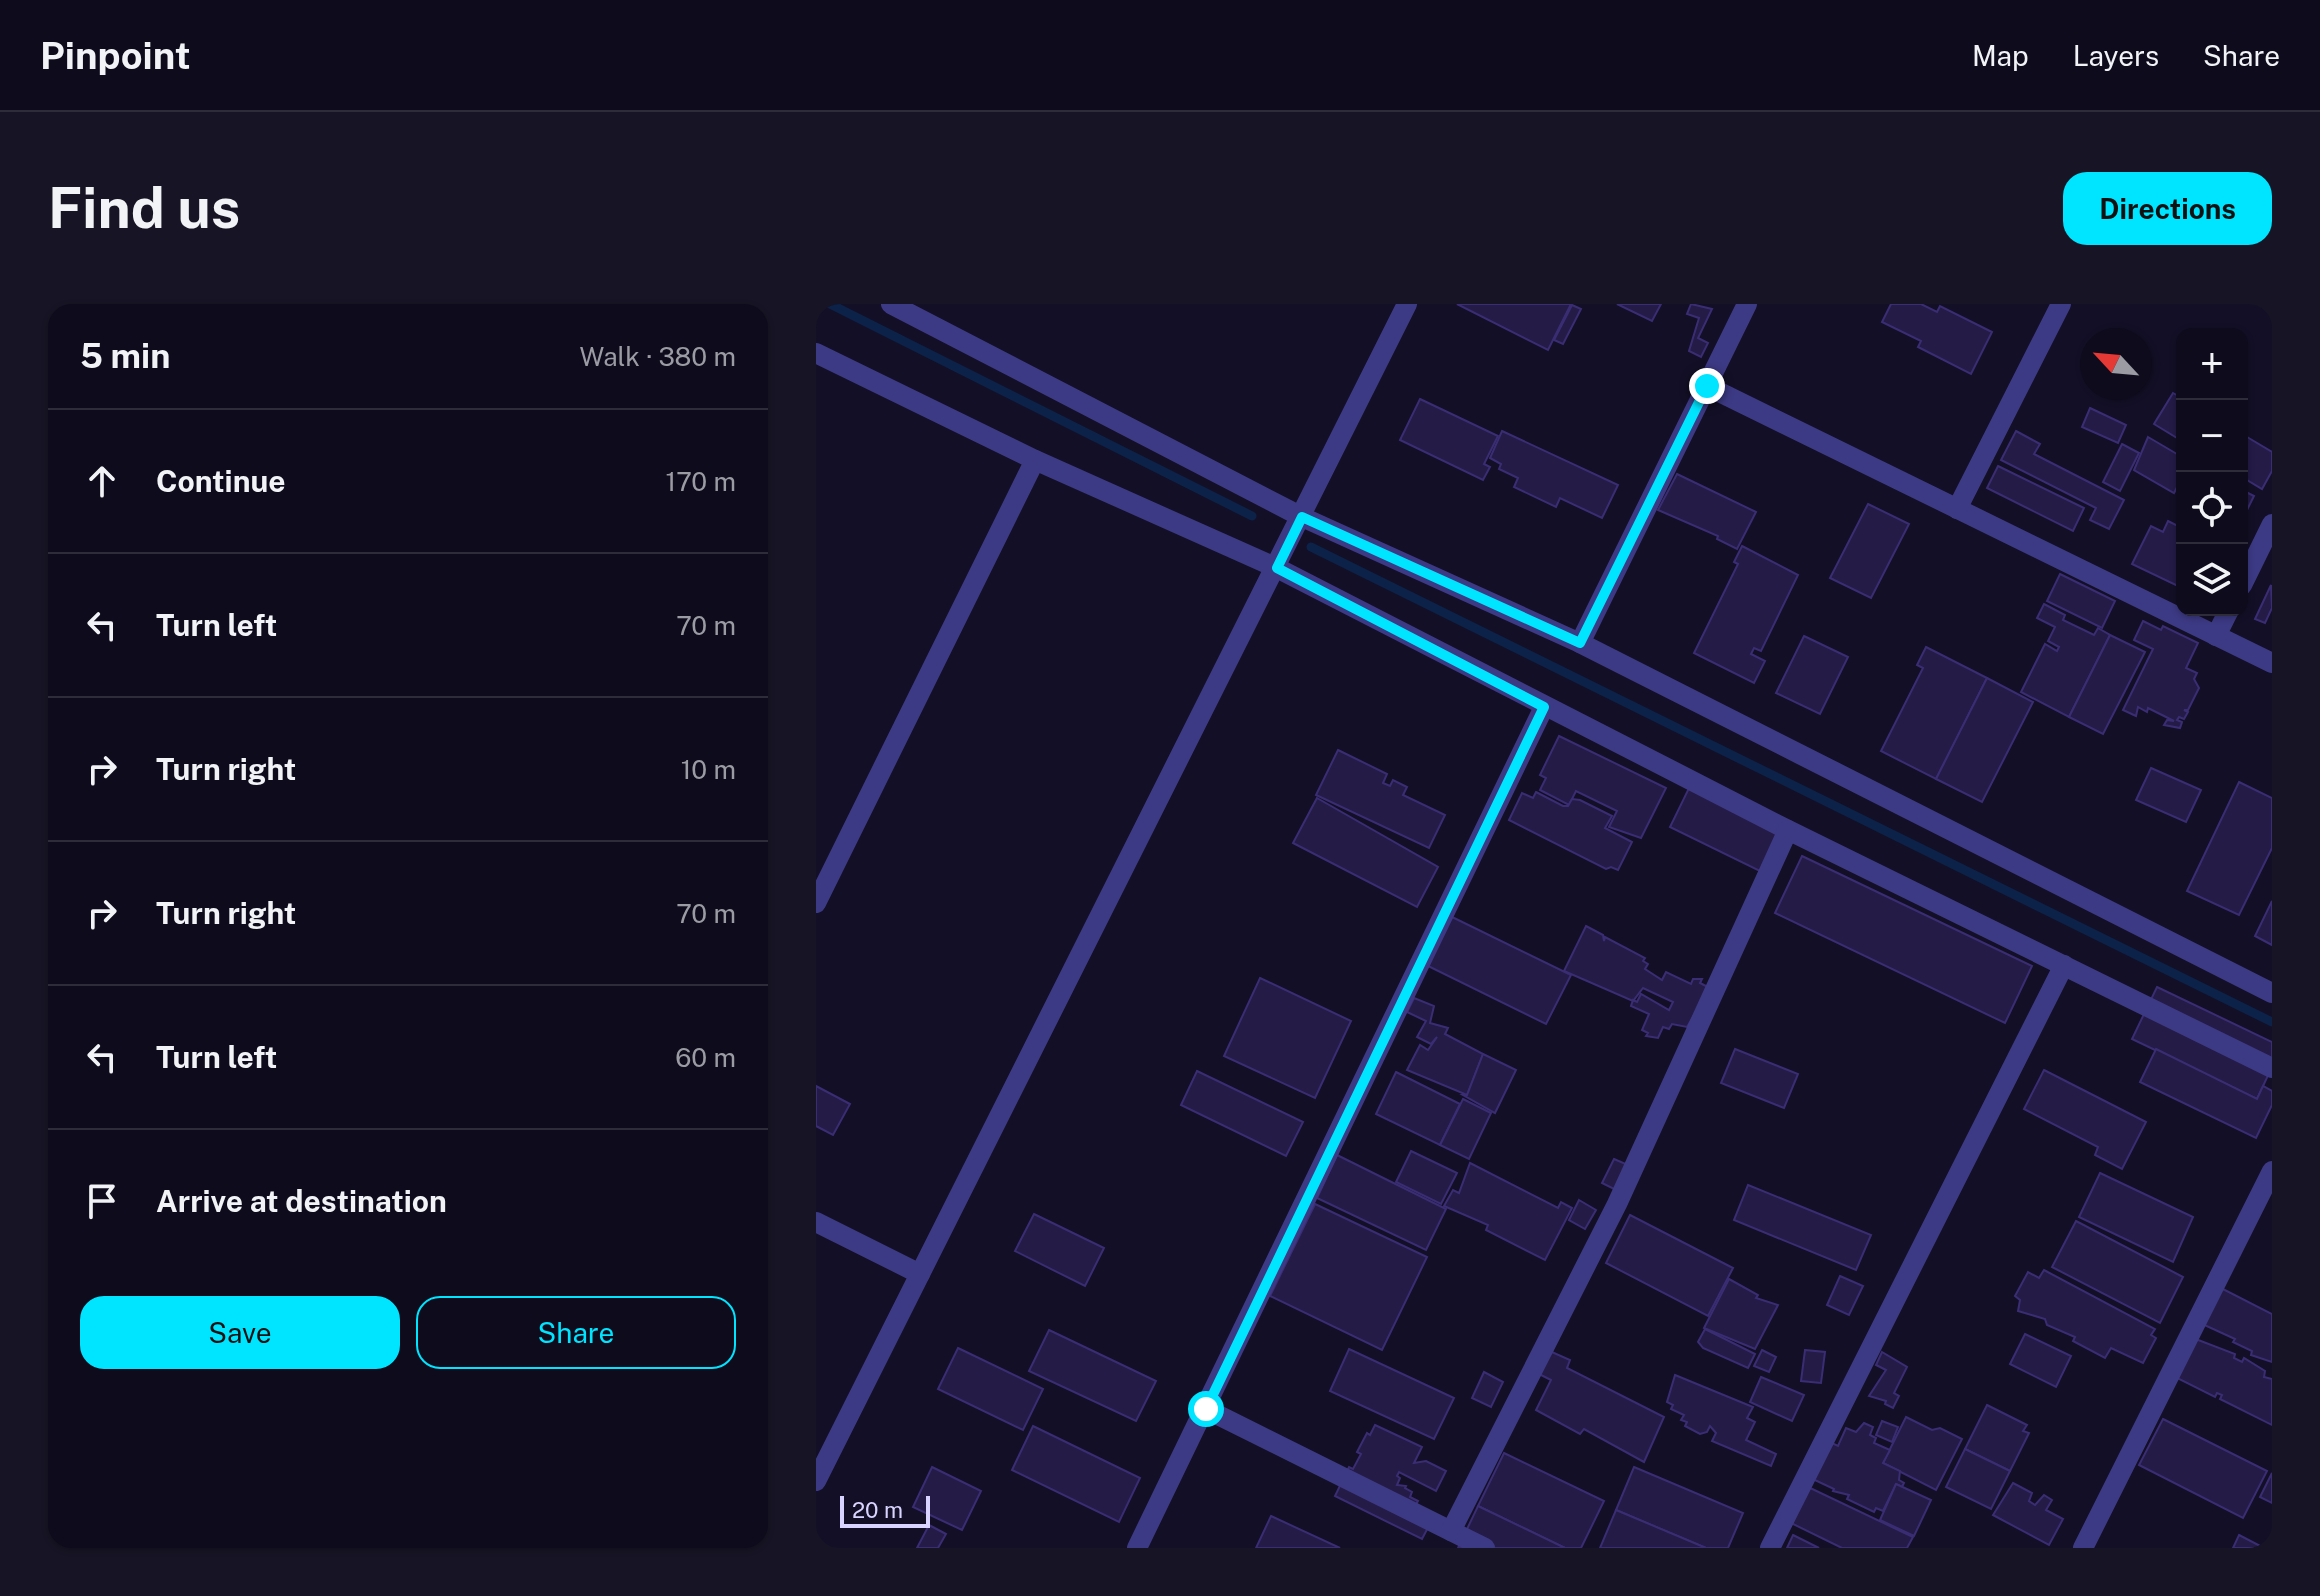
<!DOCTYPE html>
<html lang="en">
<head>
<meta charset="utf-8">
<style>
  :root { --surface:#0e0b1c; --page:#171425; --text:#f1f3f6; --muted:#9b9ba3; --line:#2e2b3b; --accent:#00e5ff }
  body { margin:0; font-family:"Public Sans",sans-serif; background:var(--page); color:var(--text) }
  .controls { position:absolute; right:24px; top:24px; display:grid; overflow:hidden; border-radius:16px; box-shadow:0 2px 6px #0004 }
  .controls button { width:72px; height:72px; display:grid; place-items:center; padding:0; border:0; border-bottom:2px solid var(--line); background:var(--surface); color:var(--text); font:40px sans-serif }
  .compass { position:absolute; left:1264px; top:24px; width:72px; height:72px; border-radius:50%; background:var(--surface); box-shadow:0 2px 6px #0004; rotate:296deg }
  .scale { position:absolute; left:24px; bottom:20px; width:90px; box-sizing:border-box; padding-left:8px; border:4px solid #d9d4ff; border-top:0; font-size:22px; line-height:28px; white-space:nowrap; color:#d9d4ff; -webkit-text-stroke:6px #130f26; paint-order:stroke }
  .stop { position:absolute; width:24px; height:24px; margin:-18px; border:6px solid #00e5ff; border-radius:50%; background:#fff }
  .stop.end { background:#00e5ff; border-color:#fff; box-shadow:0 2px 8px #0008 }
  .list { margin:0; padding:0; list-style:none }
  h2 { display:flex; justify-content:space-between; align-items:center; height:104px; margin:0; padding:0 32px; font-size:34px }
  h2 small { font-size:26px; font-weight:400; color:var(--muted) }
  .list li { display:grid; grid-template-columns:52px 1fr auto; gap:24px; align-items:center; box-sizing:border-box; height:144px; padding:0 32px; border-top:2px solid var(--line) }
  .list b { display:block; font-size:30px; white-space:nowrap }
  .list em { font-size:26px; font-style:normal; color:var(--muted) }
  .actions { display:flex; gap:16px; padding:24px 32px }
  .actions a { flex:1; padding:18px 0; border:2px solid var(--accent); border-radius:24px; text-align:center; font-size:28px; color:var(--accent) }
  .actions .main { background:var(--accent); color:#111 }
  .icon { flex:none; width:44px; height:44px; fill:none; stroke:currentColor; stroke-width:2; stroke-linecap:round; stroke-linejoin:round }
  .map { position:relative; flex:none; width:1456px; height:1244px; overflow:hidden; border-radius:24px }
  header { display:flex; align-items:center; gap:48px; box-sizing:border-box; height:112px; padding:0 40px; background:var(--surface); border-bottom:2px solid var(--line) }
  header strong { font-size:38px }
  nav { display:flex; gap:44px; margin-inline-start:auto; font-size:28px }
  .intro { display:flex; align-items:center; justify-content:space-between; box-sizing:border-box; height:192px; padding:0 48px }
  h1 { margin:0; font-size:56px }
  .button { padding:20px 36px; border-radius:24px; background:var(--accent); color:#111; font-size:28px; font-weight:700 }
  main { display:flex; gap:48px; padding:0 48px }
  aside { flex:1; background:var(--surface); border-radius:24px; box-shadow:0 2px 6px #0004 }
  .map>svg:first-child { display:block }
  .lines { fill:none; stroke-linecap:round; stroke-linejoin:round }
  .stream { stroke:#0c2248; stroke-width:9 }
  .building { fill:#241b47; stroke:#3b2d73; stroke-width:2 }
  .minor { stroke:#3d3a85; stroke-width:20 }
  .route { stroke:#00e5ff; stroke-width:10 }
</style>
</head>
<body>
<header>
<strong>Pinpoint</strong>
<nav><a>Map</a><a>Layers</a><a>Share</a></nav>
</header>
<div class="intro"><h1>Find us</h1><a class="button">Directions</a></div>
<main>
<aside>
<h2>5 min<small>Walk · 380 m</small></h2>
<ul class="list">
<li><svg class="icon" aria-label="ahead" viewBox="0 0 24 24"><path d="M12 20V5M6 11l6-6 6 6"/></svg><div><b>Continue</b></div><em>170 m</em></li>
<li><svg class="icon" aria-label="left" viewBox="0 0 24 24"><path d="M17 20v-9H6M10 6l-5 5 5 5"/></svg><div><b>Turn left</b></div><em>70 m</em></li>
<li><svg class="icon" aria-label="right" viewBox="0 0 24 24"><path d="M7 20v-9h11M14 6l5 5-5 5"/></svg><div><b>Turn right</b></div><em>10 m</em></li>
<li><svg class="icon" aria-label="right" viewBox="0 0 24 24"><path d="M7 20v-9h11M14 6l5 5-5 5"/></svg><div><b>Turn right</b></div><em>70 m</em></li>
<li><svg class="icon" aria-label="left" viewBox="0 0 24 24"><path d="M17 20v-9H6M10 6l-5 5 5 5"/></svg><div><b>Turn left</b></div><em>60 m</em></li>
<li><svg class="icon" aria-label="arrive" viewBox="0 0 24 24"><path d="M6 21V4h12l-3 4 3 4H6"/></svg><div><b>Arrive at destination</b></div></li>
</ul>
<div class="actions"><a class="main">Save</a><a>Share</a></div>
</aside>
<div class="map">
<svg width="1456" height="1244" viewBox="0 0 1456 1244">
  <rect width="100%" height="100%" fill="#130f26"/>
  <g class="lines">
    <g class="stream">
      <path d="M14,0l422,212"/>
      <path d="M495,243l961,475"/>
    </g>
  </g>
  <g class="building">
    <path d="M641,0h114l-23,46z"/>
    <path d="M801,0h44l-9,17z"/>
    <path d="M875,0l21,5 -14,29 10,5 -7,14 -12,-6 10,-33 -12,-4z"/>
    <path d="M1075,0h30l16,8 3,-6 52,26 -21,42 -53,-27 3,-6 -39,-19z"/>
    <path d="M756,1l9,4 -18,35 -9,-4z"/>
    <path d="M1357,89l9,5v43l-28,-17z"/>
    <path d="M604,95l78,37 -14,28 6,3 -7,13 -83,-40z"/>
    <path d="M1274,104l36,17 -8,18 -36,-16z"/>
    <path d="M686,127l116,54 -16,33 -42,-20 -4,9 -42,-20 4,-9 -19,-9 2,-5 -11,-6z"/>
    <path d="M1200,127l24,13 -6,10 90,46 -15,29 -19,-9 6,-12 -95,-48z"/>
    <path d="M1426,130l30,18v19l-10,18 -20,-12z"/>
    <path d="M1332,133l34,20v21l-8,15 -40,-23z"/>
    <path d="M1306,140l17,9 -19,38 -17,-9z"/>
    <path d="M1182,162l86,42 -11,23 -86,-43z"/>
    <path d="M861,170l79,38 -19,37 -20,-10 1,-3 -60,-26z"/>
    <path d="M1426,186l12,6 -12,24z"/>
    <path d="M1052,200l41,20 -38,74 -41,-20z"/>
    <path d="M1352,217l14,7v60l-50,-24 19,-38 12,6z"/>
    <path d="M926,242l56,29 -37,76 -7,-3 -3,6 14,7 -11,22 -60,-30 44,-89 -4,-2z"/>
    <path d="M1244,270l55,27 -13,27 -55,-27z"/>
    <path d="M1455,281l1,23 -7,15 -10,-4z"/>
    <path d="M1228,300l21,11 -2,5 31,15 4,-7 12,7 -41,82 -48,-25 24,-48 12,7 2,-4 -11,-6 7,-14 -18,-9z"/>
    <path d="M1327,317l18,9 2,-4 35,17 -12,25 11,5 -3,6 5,9 -11,22h-4l4,2 -4,7 -5,-2 -2,3 5,2 -2,6 -16,-3 3,-5 7,1 -26,-13 -1,4 -9,-5 -2,9 -13,-6 30,-61 -19,-9z"/>
    <path d="M1294,331l35,17 -42,82 -34,-17z"/>
    <path d="M988,332l44,21 -28,57 -44,-21z"/>
    <path d="M1110,343l61,31 -51,101 -55,-28 42,-83 -6,-3z"/>
    <path d="M1171,374l46,24 -51,100 -46,-23z"/>
    <path d="M743,432l107,52 -25,50 -32,-11 8,-16 -41,-20 -7,14 -29,-15 6,-12 -6,-3z"/>
    <path d="M522,446l49,24 -4,9 7,3 3,-6 14,7 -4,8 42,20 -16,33 -113,-53z"/>
    <path d="M1335,464l50,22 -15,32 -50,-22z"/>
    <path d="M1423,478l33,16v50l-33,67 -52,-24z"/>
    <path d="M875,480l98,49 -21,42 -98,-48z"/>
    <path d="M720,488l27,14h5l4,-7 8,1 32,16 -7,12 27,14 -14,28 -7,-3 -5,2 -97,-49 13,-27 11,5z"/>
    <path d="M501,494l121,69 -21,40 -124,-64z"/>
    <path d="M986,552l230,110 -27,57 -230,-110z"/>
    <path d="M1456,597v44l-17,-9z"/>
    <path d="M632,611l123,60 -25,49 -122,-60z"/>
    <path d="M770,622l17,9 1,6 1,-4 40,21 -2,3 5,3 -3,5 17,11 4,-8 25,12 2,-5h9l-2,4 10,5 -23,39 -15,-3 -3,5 -6,-2 -5,11 -12,-2 2,-3 -6,-3 7,-16 -18,-8 2,-6 4,2 4,-8 28,16 4,-8 -30,-14 -10,13 -69,-30z"/>
    <path d="M444,674l91,43 -36,77 -91,-42z"/>
    <path d="M1341,683l115,55v25l-15,32 -125,-60z"/>
    <path d="M598,694l20,8 -4,17 18,5 -3,6 38,20 -16,41 -60,-25 13,-25 8,5 9,-13 -6,7 -14,-7 9,-16 -19,-9z"/>
    <path d="M919,745l63,25 -14,34 -63,-25z"/>
    <path d="M1340,745l101,50 6,-13 9,5v14l-16,33 -116,-56z"/>
    <path d="M667,750l33,16 -21,43 -32,-18h4z"/>
    <path d="M1228,766l102,52 -24,47 -27,-14 3,-8 -74,-38z"/>
    <path d="M381,767l106,51 -17,34 -105,-51z"/>
    <path d="M580,768l64,32 -20,41 -64,-31z"/>
    <path d="M0,782l34,18 -17,31 -17,-9z"/>
    <path d="M647,795l28,14 -22,46 -29,-14z"/>
    <path d="M595,847l46,22 -16,31 -45,-22z"/>
    <path d="M521,851l109,54 -20,41 -109,-52z"/>
    <path d="M798,855l14,6 -12,25 -14,-7z"/>
    <path d="M654,859l88,45 3,-6 11,6 -27,52 -59,-30 2,-5 -44,-19 9,-16 6,3z"/>
    <path d="M1284,869l93,44 -20,45 -94,-45z"/>
    <path d="M932,881l123,50 -15,35 -122,-50z"/>
    <path d="M763,896l17,10 -11,19 -16,-9z"/>
    <path d="M499,900l112,53 -45,93 -112,-54z"/>
    <path d="M218,910l70,34 -19,38 -70,-35z"/>
    <path d="M814,911l103,53 -25,48 -102,-53z"/>
    <path d="M1260,917l107,56 -23,46 -108,-56z"/>
    <path d="M1228,966l111,59 -4,6 5,3 -13,25 -32,-15 -6,10 -32,-17 2,-4 -28,-12 -2,-6 -27,-8 2,-11 -5,-4 13,-24 11,6z"/>
    <path d="M1024,972l23,10 -14,29 -22,-10z"/>
    <path d="M913,975l29,16 -2,3 22,7 -23,44 -51,-21z"/>
    <path d="M1399,981l57,29v48l-21,-7 1,-4 -19,-9 2,-3 -35,-16z"/>
    <path d="M889,1025l50,25 -7,14 -45,-20 -5,-6z"/>
    <path d="M233,1026l107,51 -20,40 -107,-50z"/>
    <path d="M1209,1030l46,22 -15,31 -46,-23z"/>
    <path d="M1377,1034l42,16 -1,4 8,4 2,-4 21,13 -1,6 8,2v46l-52,-26 2,-4 -5,-2 -2,4 -50,-25z"/>
    <path d="M142,1044l85,41 -20,41 -85,-41z"/>
    <path d="M533,1045l105,49 -20,41 -104,-48z"/>
    <path d="M729,1045l25,11 -3,8 97,49 -20,45 -60,-33 -4,5 -44,-24 15,-30 -16,-8z"/>
    <path d="M946,1046l14,7 -7,15 -15,-6z"/>
    <path d="M989,1046l20,2 -4,31 -20,-2z"/>
    <path d="M1066,1048l25,15 -13,26 5,3 -6,12 -8,-4 1,-3 -17,-5 17,-26 -10,-5z"/>
    <path d="M668,1068l19,10 -12,25 -19,-9z"/>
    <path d="M859,1071l78,32 -6,11 8,4 -9,18 30,14 -5,12 -59,-25 4,-8 -6,-7 -3,6 -7,2 -15,-8 2,-4 -6,-2 3,-5 -13,-6 2,-4 -6,-3z"/>
    <path d="M945,1073l43,18 -12,26 -42,-19z"/>
    <path d="M1171,1101l40,20 -4,6 6,2 -19,38 -45,-22z"/>
    <path d="M1090,1113l26,13 8,-2 22,11 -26,51 -53,-27z"/>
    <path d="M1347,1115l104,52 -24,47 -104,-53z"/>
    <path d="M1066,1117l16,6 -6,15 -16,-7z"/>
    <path d="M1048,1119l9,4 -3,8 6,3 -2,5 16,7 -7,13 17,8 -1,9 5,3 -2,4 -6,-3 -13,27 -7,-3 -2,4 -27,-13 2,-4 -16,-4 1,-2 -32,-15 17,-37 19,9 8,-18 10,4z"/>
    <path d="M559,1121l47,22 -8,16 12,-2 20,10 -10,20 -37,-19 -2,4 3,2 -3,7 9,1 -1,2 7,4 -2,5 8,4 -4,7 18,12 -10,19 -87,-43 14,-29 4,2 8,-15 -4,-2 10,-19 3,2z"/>
    <path d="M217,1122l107,52 -21,44 -107,-52z"/>
    <path d="M1149,1145l45,22 -19,38 -45,-22z"/>
    <path d="M688,1149l100,48 -23,47h-16l-87,-42z"/>
    <path d="M116,1163l49,24 -19,39 -49,-23z"/>
    <path d="M818,1163l109,46 -15,35h-22l-90,-38z"/>
    <path d="M1456,1169v30l-12,-6z"/>
    <path d="M1197,1179l19,10 -3,8 6,4 9,-10 8,5 -6,10 17,9 -14,26 -56,-30z"/>
    <path d="M1080,1180l35,16 -17,36 -34,-16z"/>
    <path d="M990,1182l107,51 -6,11h-65l-53,-26z"/>
    <path d="M662,1202l87,42h-107z"/>
    <path d="M800,1206l90,38h-106z"/>
    <path d="M455,1212l69,32h-84z"/>
    <path d="M113,1221l17,9 -8,14h-21z"/>
    <path d="M977,1231l26,13h-32z"/>
    <path d="M1423,1231l25,13h-31z"/>
  </g>
  <g class="lines">
    <g class="minor">
      <path d="M75,0l411,213 278,126 692,350"/>
      <path d="M0,49l219,107 242,108 511,262 484,238"/>
      <path d="M891,82l565,277"/>
      <path d="M1141,205l104,-205"/>
      <path d="M1426,281l30,-61"/>
      <path d="M1400,332l13,-26"/>
      <path d="M764,339l167,-339"/>
      <path d="M0,599l219,-443"/>
      <path d="M0,918l104,52"/>
      <path d="M390,1105l279,139"/>
      <path d="M0,1177l591,-1177"/>
      <path d="M635,1227l166,-327 171,-374"/>
      <path d="M321,1244l407,-841"/>
      <path d="M954,1244l294,-583"/>
      <path d="M1267,1244l189,-377"/>
    </g>
  </g>
  <g class="lines">
    <path class="route" d="M390,1105l338,-702 -267,-139 25,-51 278,126 127,-257"/>
  </g>
</svg>
<div class="controls">
<button>+</button>
<button>−</button>
<button><svg class="icon" aria-label="locate" viewBox="0 0 24 24"><circle cx="12" cy="12" r="6"/><path d="M12 2v4M12 18v4M2 12h4M18 12h4"/></svg></button>
<button><svg class="icon" aria-label="layers" viewBox="0 0 24 24"><path d="M12 4l9 5-9 5-9-5zM3 14l9 5 9-5"/></svg></button>
</div>
<svg class="compass" viewBox="-18 -18 36 36"><path d="M0-13l5 13h-10z" fill="#e53935"/><path d="M0 13l5-13h-10z" fill="#9b9ba3"/></svg>
<div class="scale">20 m</div>
<div class="stop" style="left:390px;top:1105px"></div>
<div class="stop end" style="left:891px;top:82px"></div>
</div>
</main>
</body>
</html>
